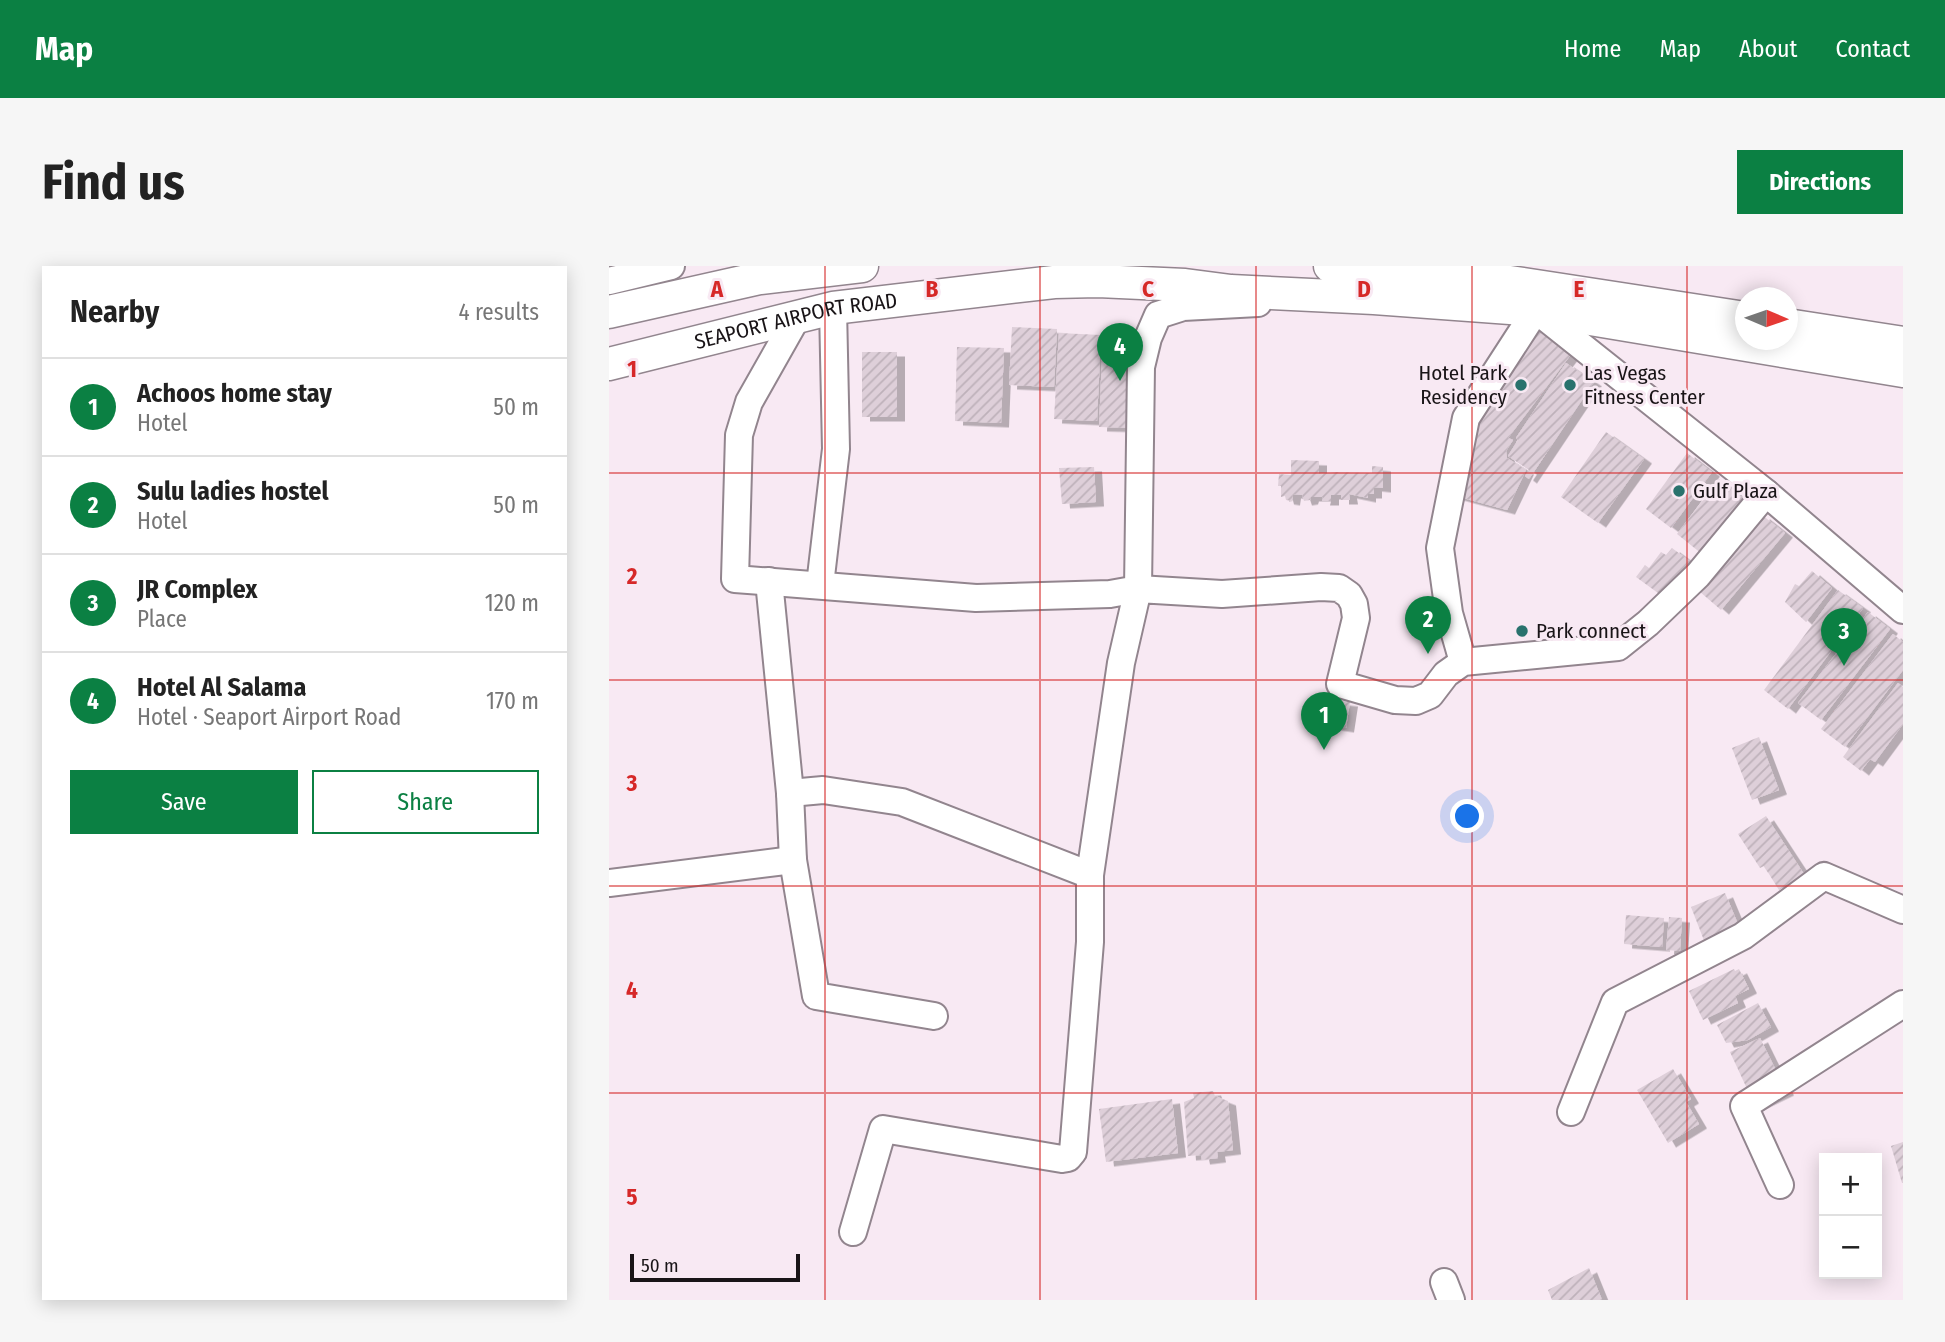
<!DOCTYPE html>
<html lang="en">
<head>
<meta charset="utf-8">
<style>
  :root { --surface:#fff; --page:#f6f6f6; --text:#222; --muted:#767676; --line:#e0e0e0; --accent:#0b8043 }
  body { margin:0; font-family:"Fira Sans Condensed",sans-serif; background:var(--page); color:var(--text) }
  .controls { position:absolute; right:21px; bottom:21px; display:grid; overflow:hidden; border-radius:0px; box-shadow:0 4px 18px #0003 }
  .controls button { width:63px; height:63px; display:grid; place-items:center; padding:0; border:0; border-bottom:2px solid var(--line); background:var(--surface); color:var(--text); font:35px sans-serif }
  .compass { position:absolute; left:1126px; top:21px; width:63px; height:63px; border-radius:50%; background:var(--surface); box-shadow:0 4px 18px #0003; rotate:92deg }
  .scale { position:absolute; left:21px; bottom:18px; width:170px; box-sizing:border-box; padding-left:7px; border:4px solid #191417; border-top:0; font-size:19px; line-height:24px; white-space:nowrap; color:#191417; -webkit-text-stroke:5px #f8e9f3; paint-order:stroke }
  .you { position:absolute; left:859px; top:551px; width:24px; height:24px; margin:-18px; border:5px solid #fff; border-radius:50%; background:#1a73e8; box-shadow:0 0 0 10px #1a73e833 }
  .badge { display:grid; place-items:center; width:46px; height:46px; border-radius:50%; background:var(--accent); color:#fff; font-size:23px; font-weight:700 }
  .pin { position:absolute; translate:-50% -58px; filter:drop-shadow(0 2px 4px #0008) }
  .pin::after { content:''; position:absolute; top:37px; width:24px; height:21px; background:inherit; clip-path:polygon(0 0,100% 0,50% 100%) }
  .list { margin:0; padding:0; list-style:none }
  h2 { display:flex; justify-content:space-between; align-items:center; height:91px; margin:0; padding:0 28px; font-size:30px }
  h2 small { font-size:23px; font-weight:400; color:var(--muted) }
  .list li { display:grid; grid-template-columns:46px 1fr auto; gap:21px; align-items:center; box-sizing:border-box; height:98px; padding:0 28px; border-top:2px solid var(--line) }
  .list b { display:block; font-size:26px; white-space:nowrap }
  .list p { margin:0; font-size:23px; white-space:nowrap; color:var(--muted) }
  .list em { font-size:23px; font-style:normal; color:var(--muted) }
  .actions { display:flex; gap:14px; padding:21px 28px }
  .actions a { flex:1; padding:16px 0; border:2px solid var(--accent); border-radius:0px; text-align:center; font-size:24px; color:var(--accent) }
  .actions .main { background:var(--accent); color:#fff }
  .map { position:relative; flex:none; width:1294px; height:1034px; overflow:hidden; border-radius:0px }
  header { display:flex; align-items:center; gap:42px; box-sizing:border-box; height:98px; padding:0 35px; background:var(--accent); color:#fff }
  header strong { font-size:33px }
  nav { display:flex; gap:38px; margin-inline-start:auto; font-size:24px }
  .intro { display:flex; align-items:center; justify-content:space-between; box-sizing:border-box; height:168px; padding:0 42px }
  h1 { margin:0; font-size:49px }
  .button { padding:18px 32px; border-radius:0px; background:var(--accent); color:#fff; font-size:24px; font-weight:700 }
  main { display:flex; gap:42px; padding:0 42px }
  aside { flex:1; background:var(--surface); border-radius:0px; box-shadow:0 4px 18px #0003 }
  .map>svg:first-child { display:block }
  .building { fill:url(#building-hatch); filter:url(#shadow) }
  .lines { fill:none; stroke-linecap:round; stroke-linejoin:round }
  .minor-casing { stroke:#92858e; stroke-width:30 }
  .major-casing { stroke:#92858e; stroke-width:35 }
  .minor { stroke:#fff; stroke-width:26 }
  .major { stroke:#fff; stroke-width:32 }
  .grid { fill:none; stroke:#d62828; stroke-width:2; stroke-opacity:0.55 }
  .poi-dot { fill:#29726d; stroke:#f8e9f3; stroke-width:2.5 }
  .labels { text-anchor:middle; stroke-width:6; stroke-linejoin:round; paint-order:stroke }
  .street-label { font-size:21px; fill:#191417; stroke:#f8e9f3 }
  .poi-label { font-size:21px; fill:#191417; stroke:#f8e9f3; text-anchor:start }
  .grid-label { font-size:23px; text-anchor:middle; font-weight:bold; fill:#d62828; stroke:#f8e9f3; stroke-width:6; stroke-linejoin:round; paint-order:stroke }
</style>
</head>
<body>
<header>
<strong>Map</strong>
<nav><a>Home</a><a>Map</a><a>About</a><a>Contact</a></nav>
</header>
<div class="intro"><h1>Find us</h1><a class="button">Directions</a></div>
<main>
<aside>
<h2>Nearby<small>4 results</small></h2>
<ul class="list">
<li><span class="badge">1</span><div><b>Achoos home stay</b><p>Hotel</p></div><em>50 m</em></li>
<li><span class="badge">2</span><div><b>Sulu ladies hostel</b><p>Hotel</p></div><em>50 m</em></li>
<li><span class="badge">3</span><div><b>JR Complex</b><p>Place</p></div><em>120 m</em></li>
<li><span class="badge">4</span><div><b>Hotel Al Salama</b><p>Hotel · Seaport Airport Road</p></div><em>170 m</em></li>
</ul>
<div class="actions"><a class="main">Save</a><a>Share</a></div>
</aside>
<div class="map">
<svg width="1294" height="1034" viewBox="0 0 1294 1034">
  <defs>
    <pattern id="building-hatch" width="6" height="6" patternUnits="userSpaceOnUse" patternTransform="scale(1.75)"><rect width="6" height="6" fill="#decfd9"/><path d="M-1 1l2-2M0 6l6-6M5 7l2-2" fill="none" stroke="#beb1ba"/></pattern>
    <filter id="shadow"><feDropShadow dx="8" dy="4.5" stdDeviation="0" flood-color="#0004"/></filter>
  </defs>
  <rect width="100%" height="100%" fill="#f8e9f3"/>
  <g class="building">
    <path d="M930,57l36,26 -67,89 5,2 -7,11 1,7 19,12 -19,40 -55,-15 16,-75z"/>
    <path d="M403,61l45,2 -3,58 -45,-2z"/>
    <path d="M450,67l42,2 -4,86 -43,-2z"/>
    <path d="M494,67l37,1 -4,94 -37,-1z"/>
    <path d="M348,81l47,1 -3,75 -46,-2z"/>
    <rect x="253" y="86" width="35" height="65"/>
    <path d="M957,97l28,19 -65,97 -4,-3 4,-6 -21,-14 10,-16 -2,-2z"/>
    <path d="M997,166l38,27 -46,64 -37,-26z"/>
    <path d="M1078,187l25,19 -41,56 -25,-19z"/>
    <path d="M682,194l28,1v13l15,-2 38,1v-7l11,1v21l-9,-1v7h-6v4l-19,-4 1,6h-9v-5h-10v6h-9l1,-4h-12l-1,3 -6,1 -2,-6 -9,-1 -1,7 -6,-1 -1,-4 -4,1v-11h-3l1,-12 12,1z"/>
    <path d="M485,201l2,35 -34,2 -3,-36z"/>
    <path d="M1110,213l25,20 -42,55 -25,-20z"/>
    <path d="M1153,249l23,18 -64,77 -22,-19z"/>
    <path d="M1063,282l23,17 -26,36 -33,-24 9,-12 4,3 12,-16 5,3z"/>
    <path d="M1203,305l20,17 -26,34 -21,-20 10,-18 4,2z"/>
    <path d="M1229,324l25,18 -75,101 -24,-19z"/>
    <path d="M1259,346l22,17 -69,91 -23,-17z"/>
    <path d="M1284,368l10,8v28l-58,77 -24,-18z"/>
    <path d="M1289,417l5,4v37l-28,38 -5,-3 -9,12 -18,-14z"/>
    <path d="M722,434l19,2 -4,26 -19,-3z"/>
    <path d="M1150,471l20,53 -27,10 -20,-52z"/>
    <path d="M1157,550l38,58 -25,16 -15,-24 -4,2 -22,-34z"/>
    <path d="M1116,627l15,36 -35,14 -14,-36z"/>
    <path d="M1017,649l38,3 -2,29 -38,-3z"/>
    <path d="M1060,651l13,1 -2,33 -14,-1z"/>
    <path d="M1125,703l1,2 4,-2 10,20 -14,7 3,7 -35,17 -14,-29z"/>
    <path d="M1149,737l13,24 -23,13 -22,3 -9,-18z"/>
    <path d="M1151,772l26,53 -31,15 -25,-54z"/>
    <path d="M1064,803l18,30 -5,3 13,22 -31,19 -31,-53z"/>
    <path d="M604,825l2,5 13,5 5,49 -16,2 1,6 -16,2 -1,-5 -13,1 -4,-54 10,-4 -1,-5z"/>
    <path d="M563,833l6,54 -72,9 -7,-53z"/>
    <path d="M1294,876v41h-1l-11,-37z"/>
    <path d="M980,1002l13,32h-50l-4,-10z"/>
  </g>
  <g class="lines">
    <defs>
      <g id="minor">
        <path d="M0,15l62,-15"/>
        <path d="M188,51l-48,85 -10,33 -4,144 241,19 134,-4 28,-5 3,-222 7,-29 10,-23 25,-8 75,-4"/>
        <path d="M160,315l21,212 3,67 23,136 118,20"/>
        <path d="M211,319l16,-136 -3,-141"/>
        <path d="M854,396l-14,-49 -9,-65 26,-130 70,-108 230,183 137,117"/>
        <path d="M181,527l33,-3 79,12 188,73"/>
        <path d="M0,617l184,-23"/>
        <path d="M962,846l44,-110 128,-66 81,-60 79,34"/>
        <path d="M1171,919l-36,-79 159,-102"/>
        <path d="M244,966l30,-103 179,30 6,-1 5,-6 17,-210v-67l31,-212 17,-74 84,5 99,-7 18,1 10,7 5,9 2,14 -16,66 55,16 21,1 14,-6 16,-21 17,-12 155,-15 30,-24 50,-48 68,-82"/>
        <path d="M835,1016l7,18"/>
      </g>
      <g id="major">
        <path d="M721,0l173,15 242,37"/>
        <path d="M0,46l151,-34 102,-12"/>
        <path d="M1178,59l116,18"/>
        <path id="s1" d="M0,98l224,-56 221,-26 44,-1 87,4 46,6 143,7 162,12 367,61"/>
      </g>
    </defs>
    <use href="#minor" class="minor-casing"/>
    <use href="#major" class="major-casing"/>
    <use href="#minor" class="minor"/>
    <use href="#major" class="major"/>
  </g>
  <path class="grid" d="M216,0v1034M431,0v1034M647,0v1034M863,0v1034M1078,0v1034M0,207h1294M0,414h1294M0,620h1294M0,827h1294"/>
  <g class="poi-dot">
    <circle cx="912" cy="119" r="7"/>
    <circle cx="961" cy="119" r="7"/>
    <circle cx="1070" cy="225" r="7"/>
    <circle cx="913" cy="365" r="7"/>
  </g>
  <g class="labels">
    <g class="street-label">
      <text dy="7" stroke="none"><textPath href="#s1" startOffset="192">SEAPORT AIRPORT ROAD</textPath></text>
    </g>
    <g class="poi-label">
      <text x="898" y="114" text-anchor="end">Hotel Park<tspan x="898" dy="24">Residency</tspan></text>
      <text x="975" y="114">Las Vegas<tspan x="975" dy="24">Fitness Center</tspan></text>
      <text x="1084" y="232">Gulf Plaza</text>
      <text x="927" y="372">Park connect</text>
    </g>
  </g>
  <g class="grid-label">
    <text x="108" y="31">A</text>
    <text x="323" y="31">B</text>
    <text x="539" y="31">C</text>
    <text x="755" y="31">D</text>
    <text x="970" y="31">E</text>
    <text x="23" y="111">1</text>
    <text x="23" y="318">2</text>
    <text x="23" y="525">3</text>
    <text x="23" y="732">4</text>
    <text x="23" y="939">5</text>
  </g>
</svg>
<div class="controls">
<button>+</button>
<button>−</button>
</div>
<svg class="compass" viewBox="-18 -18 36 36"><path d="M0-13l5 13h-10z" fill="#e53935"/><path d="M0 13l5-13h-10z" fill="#767676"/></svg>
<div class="scale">50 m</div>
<div class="you"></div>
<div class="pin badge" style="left:715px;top:484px">1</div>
<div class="pin badge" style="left:819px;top:388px">2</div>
<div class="pin badge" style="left:1235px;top:400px">3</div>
<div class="pin badge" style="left:511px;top:115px">4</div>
</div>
</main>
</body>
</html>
